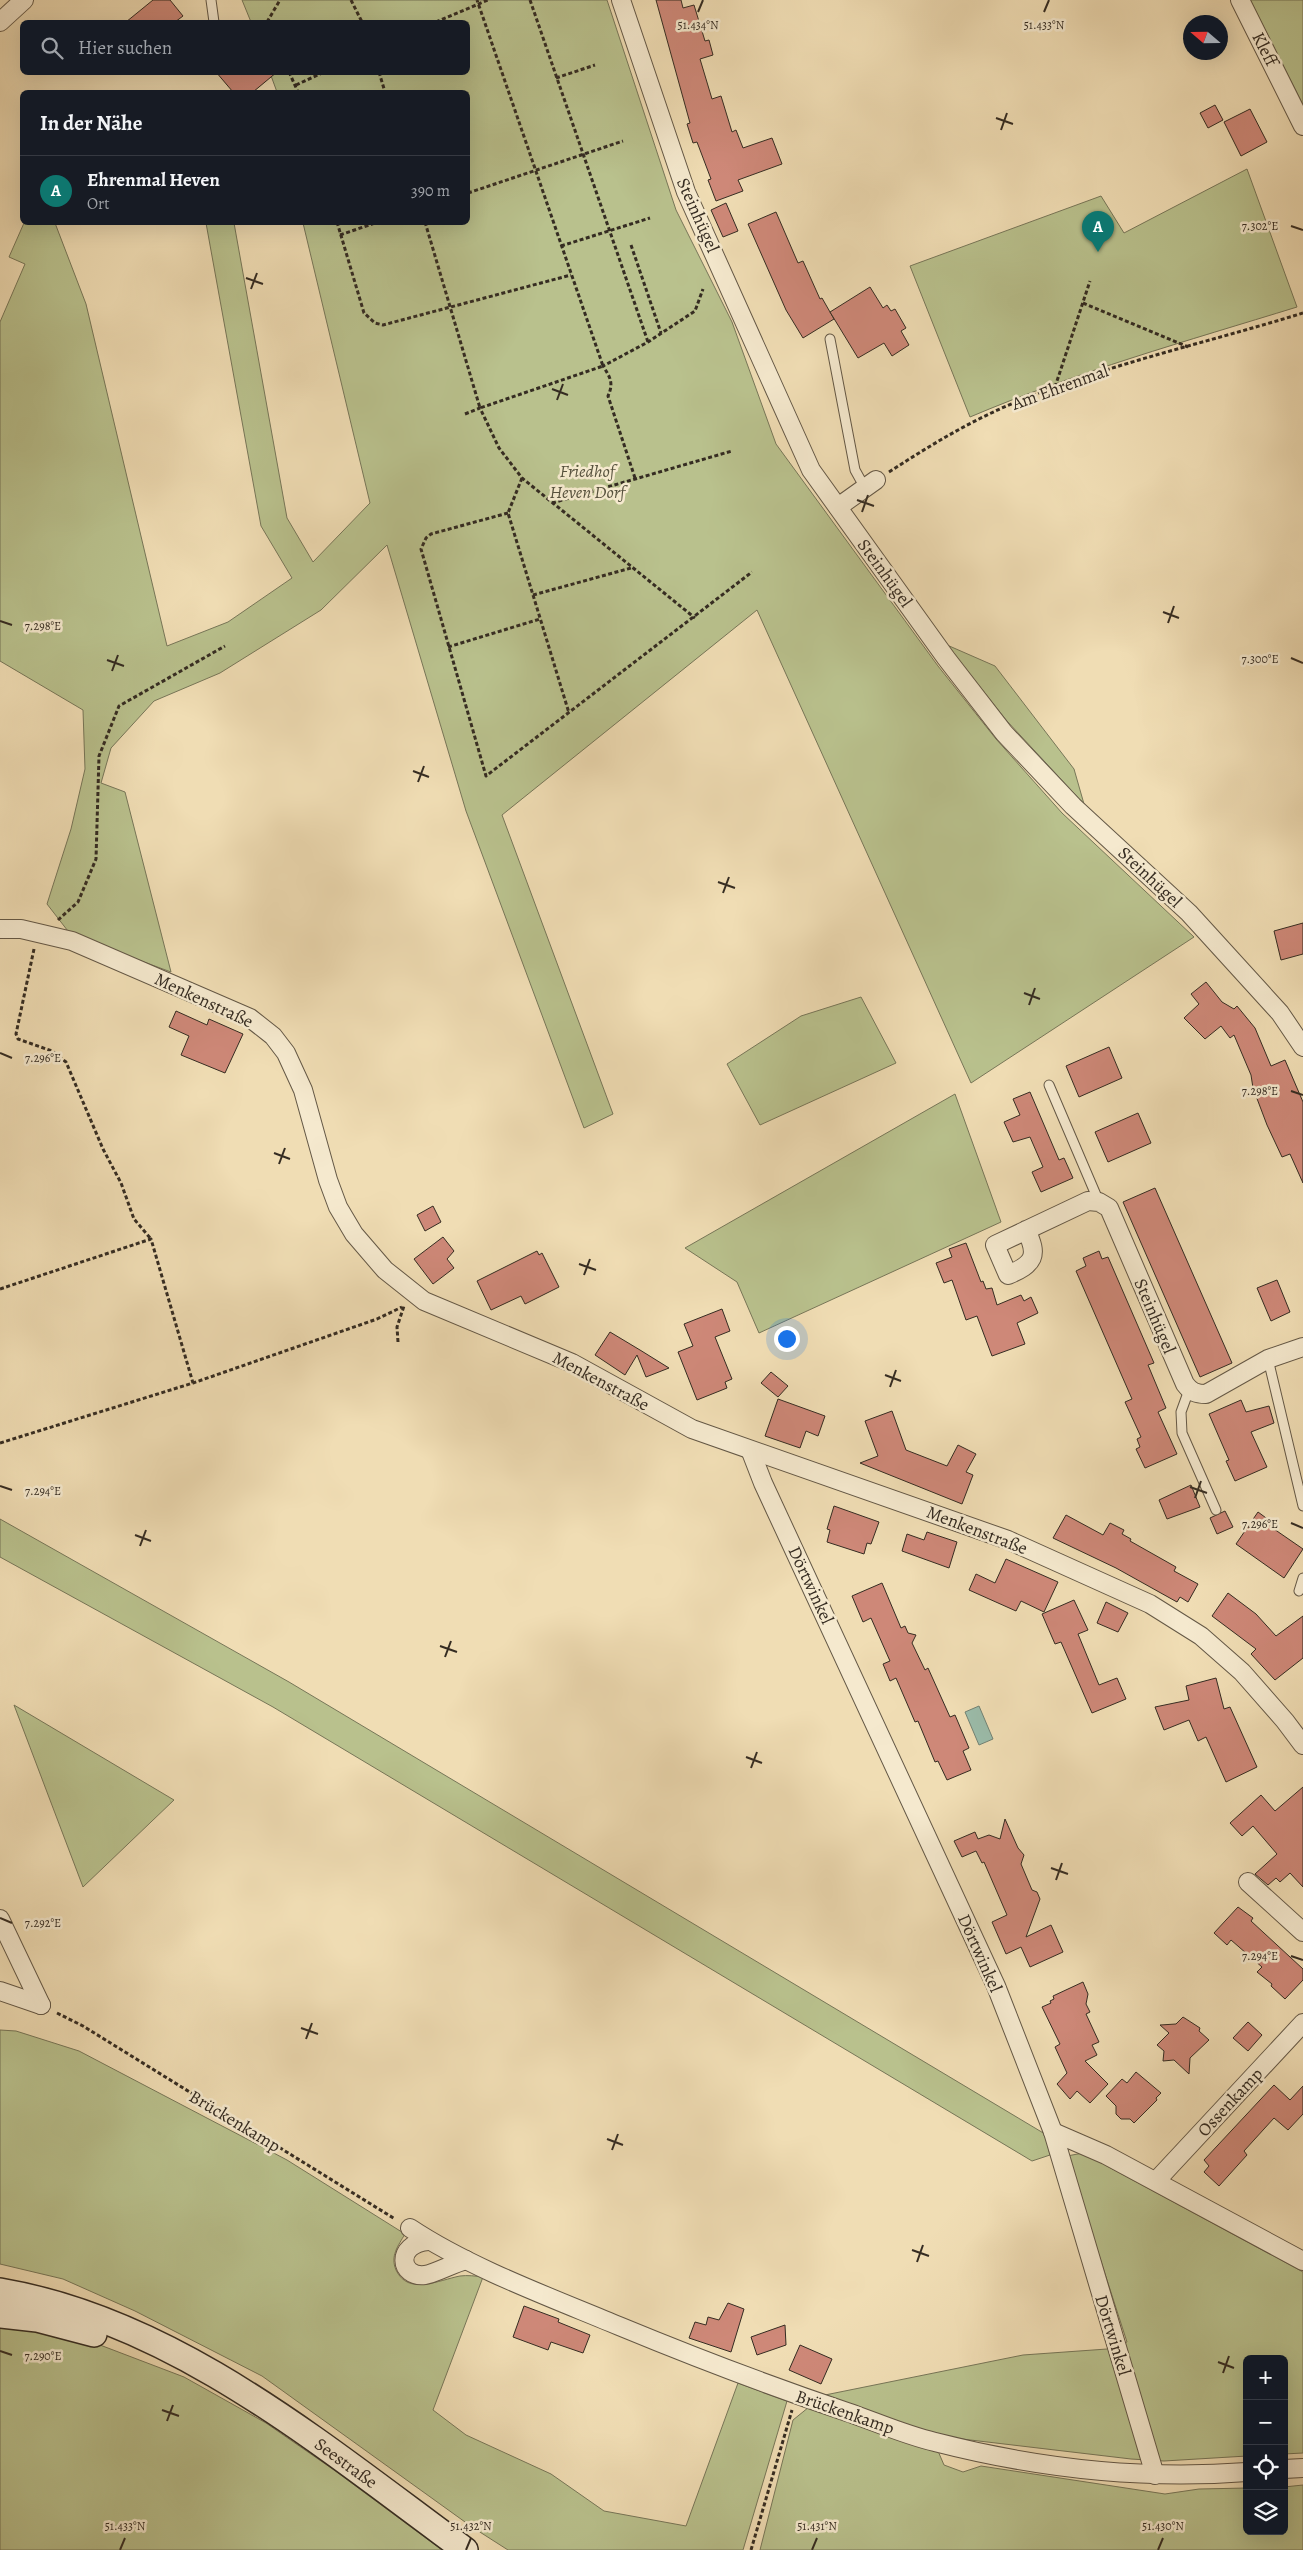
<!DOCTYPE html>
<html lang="de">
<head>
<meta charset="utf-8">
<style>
  :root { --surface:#171b24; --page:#20242c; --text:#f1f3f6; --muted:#9ea1a6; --line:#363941; --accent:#0f766e }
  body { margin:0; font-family:Alegreya,serif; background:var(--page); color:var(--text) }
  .controls { position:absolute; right:15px; bottom:15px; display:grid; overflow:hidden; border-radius:8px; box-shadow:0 5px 20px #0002 }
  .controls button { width:45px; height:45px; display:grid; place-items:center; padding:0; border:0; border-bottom:1px solid var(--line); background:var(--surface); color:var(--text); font:25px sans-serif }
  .compass { position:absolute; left:1183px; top:15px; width:45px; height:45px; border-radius:50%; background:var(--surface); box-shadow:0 5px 20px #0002; rotate:290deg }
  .you { position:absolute; left:786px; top:1338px; width:18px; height:18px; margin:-12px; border:4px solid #fff; border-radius:50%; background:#1a73e8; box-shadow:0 0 0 8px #1a73e833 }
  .badge { display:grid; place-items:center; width:32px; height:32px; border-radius:50%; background:var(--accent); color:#fff; font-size:16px; font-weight:700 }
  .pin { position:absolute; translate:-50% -41px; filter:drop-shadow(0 1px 2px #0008) }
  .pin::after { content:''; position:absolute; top:26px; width:18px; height:15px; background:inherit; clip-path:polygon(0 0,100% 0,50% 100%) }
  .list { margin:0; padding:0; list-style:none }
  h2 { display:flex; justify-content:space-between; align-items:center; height:65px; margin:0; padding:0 20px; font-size:21px }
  h2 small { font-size:16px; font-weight:400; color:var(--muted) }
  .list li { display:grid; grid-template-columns:32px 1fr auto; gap:15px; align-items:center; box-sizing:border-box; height:70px; padding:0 20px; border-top:1px solid var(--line) }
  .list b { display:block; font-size:19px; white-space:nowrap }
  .list p { margin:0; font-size:16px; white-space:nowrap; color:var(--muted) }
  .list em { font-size:16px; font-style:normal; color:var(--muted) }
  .icon { flex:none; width:28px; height:28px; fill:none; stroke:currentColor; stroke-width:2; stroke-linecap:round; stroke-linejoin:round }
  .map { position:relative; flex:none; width:1303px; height:2550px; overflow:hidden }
  .search { position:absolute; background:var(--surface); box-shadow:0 5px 20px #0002; left:20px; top:20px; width:450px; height:55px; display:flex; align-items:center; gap:12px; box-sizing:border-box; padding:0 18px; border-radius:8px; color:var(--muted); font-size:19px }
  .panel { position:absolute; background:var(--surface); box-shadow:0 5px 20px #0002; left:20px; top:90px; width:450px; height:135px; border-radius:8px }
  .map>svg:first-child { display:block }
  .green { fill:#b9c18d; stroke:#777658 }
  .water { fill:#9bbcaa; stroke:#728274 }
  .building { fill:#ce8878; stroke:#352c22 }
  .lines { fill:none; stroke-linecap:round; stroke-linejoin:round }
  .service-casing { stroke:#645846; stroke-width:11 }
  .minor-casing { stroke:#645846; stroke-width:20 }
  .secondary-casing { stroke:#352c22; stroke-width:28 }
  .path { stroke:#352c22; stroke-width:3; stroke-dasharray:4 2.5; stroke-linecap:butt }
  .service { stroke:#f5e9ce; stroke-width:9 }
  .minor { stroke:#f5e9ce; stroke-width:18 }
  .secondary { stroke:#f5e9ce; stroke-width:25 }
  .ticks { fill:none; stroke:#352c22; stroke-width:2 }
  .labels { text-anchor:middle; stroke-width:5; stroke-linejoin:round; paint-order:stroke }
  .street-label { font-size:18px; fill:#352c22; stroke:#f5e9ce }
  .park-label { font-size:18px; font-style:italic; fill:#56513d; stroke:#f5e9ce }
  .ticks-label { font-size:12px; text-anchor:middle; fill:#352c22; stroke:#f5e9ce; stroke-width:5; stroke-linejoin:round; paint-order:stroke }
</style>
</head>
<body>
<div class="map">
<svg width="1303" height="2550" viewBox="0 0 1303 2550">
  <rect width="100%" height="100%" fill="#f0ddb4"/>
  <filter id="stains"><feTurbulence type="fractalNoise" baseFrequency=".004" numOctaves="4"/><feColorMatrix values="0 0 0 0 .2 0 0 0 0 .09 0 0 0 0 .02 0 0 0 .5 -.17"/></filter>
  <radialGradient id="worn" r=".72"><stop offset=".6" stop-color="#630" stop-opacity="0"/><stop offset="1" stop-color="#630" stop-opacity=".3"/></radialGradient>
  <g class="green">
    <path d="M242,0h365l69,210 56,112 44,122 162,222 58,73 66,74 132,124 -223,146 -214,-473 -255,205 111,299 -29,14 -118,-317 -79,-266 -66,65 -101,63 -66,28 -43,47 -10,35 24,9 46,180 -100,-37 -24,-31 24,-75 14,-60 -2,-59 -83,-49v-339l25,-58 -16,-7 15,-34h31l31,81 81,342 61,-24 64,-44 -31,-52 -55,-303h28l53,295 26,44 57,-59 -67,-280 165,-1v-130h-191l-7,-19 198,-1v-50h-217z"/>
    <path d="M1250,0h53v105z"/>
    <path d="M1247,169l50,138c-110,34 -221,65 -327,110l-60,-151 191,-70 23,37z"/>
    <path d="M947,645l48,21 79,103 10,35 -77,-83z"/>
    <path d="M861,997l35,66 -136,62 -33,-61 74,-48z"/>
    <path d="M955,1094l46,128 -242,111 -22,-51 -52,-34z"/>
    <path d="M0,1519l289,163 756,452 5,21 -18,6 -759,-454 -273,-150z"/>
    <path d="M14,1705l160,95 -91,87z"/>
    <path d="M0,2030l16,1 63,20 208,109 118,74c-7,12 -15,22 -9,36 12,26 43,10 64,6 7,-1 16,0 23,1l-50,133 33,25 85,39 53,37 82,15 52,-143 49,18 -44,149h-235l-36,-23 -210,-151 -127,-65 -72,-32 -63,-15z"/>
    <path d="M1083,2153l220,119v181l-19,1v-95h-37v97l-83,5 -33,-2 -203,-24 -103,-40 198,-40 84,-6 20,-7 -60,-186z"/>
    <path d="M0,2327l79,10 105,40 82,46 68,47 108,80h-442z"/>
    <path d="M809,2407l129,44 6,14 19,7 18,-6 184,28 34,-5 48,-1v43h37v-44l19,-2v65h-543l33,-130z"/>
  </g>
  <path class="water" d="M979,1706l14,33 -14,6 -14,-33z"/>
  <g class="building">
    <path d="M153,0h17l13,16 -8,6h-49z"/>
    <path d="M656,0h25l2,8 11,-3 11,36 4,-1 4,15 -13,4 12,40 9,-3 11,36 4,-2 7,18 29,-10 10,26 -44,16 5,11 -27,10 -8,-21 3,-1 -14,-37 -4,1 -6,-19 3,-1z"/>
    <path d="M216,72h61l-24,20h-20z"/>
    <path d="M1215,105l8,15 -15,8 -8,-15z"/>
    <path d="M1250,109l17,33 -26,14 -17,-34z"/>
    <path d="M726,203l12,28 -15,6 -12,-27z"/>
    <path d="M776,212l22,51 5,-2 17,38 2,-1 12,21 -31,19 -17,-28 -38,-86z"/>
    <path d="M870,287l13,21 4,-3 4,6 4,-2 11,19 -5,3 8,14 -17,11 -8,-13 -26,15 -28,-46z"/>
    <path d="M1303,923v31l-22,6 -7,-29z"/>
    <path d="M1206,982l16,20 12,7 3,-3 18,22 16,38 14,-6 18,42v81l-13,-29 -8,3 -15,-32 -14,-37 -2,-13 -17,-40 -4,3 -9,-12 -16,13 -21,-21 15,-14 -8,-10z"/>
    <path d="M176,1011l31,14 2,-6 34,15 -18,39 -44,-18 8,-19 -20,-9z"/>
    <path d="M1109,1047l13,31 -43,19 -13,-31z"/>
    <path d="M1030,1092l29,68 5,-2 9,20 -32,14 -9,-20 11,-5 -13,-30 -17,5 -9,-20 16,-7 -7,-16z"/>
    <path d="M1138,1113l13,30 -43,19 -13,-30z"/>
    <path d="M1155,1188l77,175 -32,14 -77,-175z"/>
    <path d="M433,1206l8,16 -16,9 -8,-16z"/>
    <path d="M443,1237l11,14 -7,8 7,9 -21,16 -19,-25z"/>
    <path d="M966,1243l15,39 2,-1 3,8 6,-1 5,17 24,-10 3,6 7,-4 7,16 -21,10 8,21 -33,12 -15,-40 -11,4 -14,-40 -8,3 -8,-20 16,-6 -3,-8z"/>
    <path d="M537,1251l2,4 3,-2 17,34 -34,17 -4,-8 -30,14 -14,-29z"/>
    <path d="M1099,1251l3,8 6,-2 46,106 -6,2 18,43 -8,4 19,42 -32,14 -9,-19 4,-2 -3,-8 4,-2 -16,-35 7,-3 -56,-128 10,-5 -3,-8z"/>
    <path d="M1277,1280l13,32 -19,9 -14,-33z"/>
    <path d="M722,1309l8,22 -15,6 17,42 -7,3 2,6 -30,12 -19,-48 15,-6 -9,-22z"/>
    <path d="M610,1332l30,18 29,18 -23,9 -9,-22 -12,20 -30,-20z"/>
    <path d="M771,1372l17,14 -10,11 -17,-14z"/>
    <path d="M778,1399l47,17 -7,20 -12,-5 -6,17 -35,-12z"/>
    <path d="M1241,1400l5,12 23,-6 5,17 -23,9 16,35 -32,14 -9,-20 3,-1 -20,-46z"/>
    <path d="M892,1411l14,39 41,16 11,-21 18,9 -10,18 7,3 -11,29 -102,-41 18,-7 -13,-35z"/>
    <path d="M1191,1485l9,22 -33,12 -8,-19z"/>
    <path d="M834,1506l45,16 -8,22 -4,-1 -3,11 -37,-12 3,-12 -3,-1z"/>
    <path d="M1225,1511l8,16 -16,7 -7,-16z"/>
    <path d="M1258,1512l19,14 -3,3 29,20 -19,29 -48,-34z"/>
    <path d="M1066,1515l37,20 7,-12 14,7 -2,4 9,5 -1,2 46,26 -2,4 24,13 -10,18 -8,-5 -3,5 -61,-34 -63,-30z"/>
    <path d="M927,1532l30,10 -8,26 -47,-17 5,-17 17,6z"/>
    <path d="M1006,1559l52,23 -14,30 -23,-11 -5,10 -47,-21 7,-16 19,9z"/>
    <path d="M882,1583l19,45 4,-2 3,7 8,2 -4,8 13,27 3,-2 22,49 5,-2 14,33 -6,3 8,19 -24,10 -9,-19 -3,1 -17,-41 -3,1 -19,-44 -6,3 -7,-17 7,-3 -19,-43 -8,4 -11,-26z"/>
    <path d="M1228,1593l28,21 20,22 27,-20v42l-28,22 -24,-26 5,-5 -44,-33z"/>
    <path d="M1074,1600l14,30 -10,4 21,51 18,-7 9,21 -34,14 -31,-71 -6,2 -13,-30z"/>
    <path d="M1106,1602l22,11 -10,19 -21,-9z"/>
    <path d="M1216,1678l8,31 6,-2 27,60 -31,15 -20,-45 -8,4 -9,-21 -25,10 -9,-23 34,-7 -3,-14z"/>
    <path d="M1303,1787v100l-13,-14 -10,9 -4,-4 -8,7 -13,-11 22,-20 -24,-28 -11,10 -12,-13 31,-28 14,16z"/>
    <path d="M1005,1819l13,29 6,7 -3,9 11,26 5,2 3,7 -14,38 25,-12 12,27 -33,15 -9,-20 -15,7 -14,-32 15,-7 -23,-53 -2,1 -6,-12 -14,6 -8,-16 21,-9 3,7 11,-4 11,4z"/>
    <path d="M1238,1907l15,11 -2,3 52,48v11l-18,19 -14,-13 1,-2 -15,-12 5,-5 -31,-27 -4,5 -13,-12z"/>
    <path d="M1083,1982l5,12 -2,10 4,8 -4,2 13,28 -7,3 5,10 -12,6 23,23 -18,19 -13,-12 -7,8 -13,-15 10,-11 -12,-26 5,-3 -18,-37 9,-4 -1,-2 4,-2 -1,-3z"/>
    <path d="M1183,2017l17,11 -1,3 10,9 -19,18 -1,16 -15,-14 -11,1 1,-10 -7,-6 12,-12 -9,-8 16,-1z"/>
    <path d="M1248,2022l14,13 -14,16 -15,-13z"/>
    <path d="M1136,2072l25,21 -5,5 1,2 -23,23 -4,-4h-9l-5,-5v-8l-10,-10 16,-17 5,4z"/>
    <path d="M1274,2085l16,15 13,-14v28l-15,16 -14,-12 -30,33 3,4 -28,31 -15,-14 5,-6 -5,-6z"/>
    <path d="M728,2303l16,6 -13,43 -42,-14 6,-16 11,3 2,-8 11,3z"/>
    <path d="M524,2306l35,13 -1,3 32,13 -7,18 -32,-11 -3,8 -35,-13z"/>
    <path d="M785,2325l1,20 -29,10 -6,-18z"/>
    <path d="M800,2345l32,14 -11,25 -32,-14z"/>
  </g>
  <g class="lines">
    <defs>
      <g id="service">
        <path d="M211,0l3,22"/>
        <path d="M830,339l25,131 10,18"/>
        <path d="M1049,1085l50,117"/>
        <path d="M1268,1359l35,147"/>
        <path d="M1189,1390l-8,22 1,21 34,77"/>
        <path d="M1299,1591l4,-13"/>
      </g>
      <g id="minor">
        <path d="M621,0l65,192 125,278 135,188 58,75 69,73 116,107 91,100 23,34"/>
        <path d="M1240,0l63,126"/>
        <path d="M0,22l24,-22"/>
        <path d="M838,507l38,-27"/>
        <path d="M0,929h21l51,12 178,77 23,18 13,17 17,37 25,90 10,27 16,27 31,36 39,31 148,62 120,66 316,111 142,64 51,32 41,36 43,49 18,24"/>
        <path d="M1026,1230c13,26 8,34 -18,45l-13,-30 93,-44 11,1 10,6 76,176c6,8 11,10 21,10l62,-35 35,-12"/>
        <path d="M751,1452l12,31 233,503 57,146 102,343"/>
        <path d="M1248,1882l55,50"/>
        <path d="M0,1919l41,86"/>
        <path d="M0,1991l41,14"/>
        <path d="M1053,2132l53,23 197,106"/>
        <path d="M1156,2181l147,-158"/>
        <path d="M410,2228c60,40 142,70 209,98 75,31 151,60 228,86 29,10 58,23 88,30 101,26 208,38 312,30"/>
        <path d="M428,2241c-33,3 -29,37 -3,34 9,-1 29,-12 41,-15"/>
        <path d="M1284,2469l19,-1"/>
      </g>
      <g id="secondary">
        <path d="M0,2291c176,30 324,156 465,259"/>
        <path d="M0,2315l37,4 57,15"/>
      </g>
    </defs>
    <use href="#service" class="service-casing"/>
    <use href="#minor" class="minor-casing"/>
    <use href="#secondary" class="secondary-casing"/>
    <g class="path">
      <path d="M351,0l11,22"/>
      <path d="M530,0l118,342"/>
      <path d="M267,22l13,-22"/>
      <path d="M436,22l52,-22"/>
      <path d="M289,72l9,20"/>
      <path d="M379,72l6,20"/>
      <path d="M556,78l39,-13"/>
      <path d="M296,85l28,-13"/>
      <path d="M468,193l155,-52"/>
      <path d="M337,222l27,91 11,10 8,2 188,-50"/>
      <path d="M425,222l55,186 123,-42 -126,-366"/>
      <path d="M340,235l38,-13"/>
      <path d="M631,245l30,88"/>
      <path d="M561,246l89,-28"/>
      <path d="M1083,303l105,44"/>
      <path d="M1055,387l35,-106"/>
      <path d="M465,414l15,-6 19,40 23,30 173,140"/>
      <path d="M889,472c37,-24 73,-46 113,-64 97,-42 201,-64 301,-95"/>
      <path d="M522,478l-14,35 61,200"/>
      <path d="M635,478l-27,-82c6,-13 2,-19 -5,-30l45,-24 47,-31 8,-22"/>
      <path d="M552,503l180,-52"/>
      <path d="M508,513l-77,21 -5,4 -5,11 65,227 266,-204"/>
      <path d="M533,595l98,-27"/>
      <path d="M448,647l92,-28"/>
      <path d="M58,920l20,-18 18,-43 3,-103 20,-50 106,-60"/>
      <path d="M34,949l-18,85 2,5 34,12 14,11 37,87 18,34 13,36 17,20"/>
      <path d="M0,1289l151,-50 42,144"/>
      <path d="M398,1342l-1,-15 7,-21"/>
      <path d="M0,1443l193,-60 184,-64 25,-12"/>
      <path d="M57,2013l26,13 312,193"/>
      <path d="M751,2550l41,-140"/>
    </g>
    <use href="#service" class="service"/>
    <use href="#minor" class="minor"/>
    <use href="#secondary" class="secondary"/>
  </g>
  <path class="ticks" d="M698,12l5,-12M1044,12l5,-12M996,118l17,6M1001,130l6,-17M1291,226l12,4M246,278l17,6M251,289l6,-16M552,389l16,6M557,400l6,-16M857,500l17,6M862,512l6,-17M1163,612l16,6M0,621l12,4M1168,623l6,-17M1291,658l12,5M107,660l17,6M112,671l6,-16M413,771l16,6M418,782l6,-16M718,882l17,6M723,893l6,-16M1024,993l16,6M1029,1005l6,-17M0,1053l12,5M1291,1091l12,4M274,1153l16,6M279,1164l6,-16M579,1264l17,6M584,1275l6,-16M885,1375l16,6M890,1387l6,-17M0,1486l12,4M1190,1487l17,6M1195,1498l6,-17M1291,1523l12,5M135,1535l16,6M140,1546l6,-16M440,1646l17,6M445,1657l6,-16M746,1757l16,6M751,1768l6,-16M1051,1868l17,6M1056,1880l6,-17M0,1918l12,5M1291,1956l12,4M301,2028l17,6M306,2039l6,-16M607,2139l16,6M612,2150l6,-16M912,2250l17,6M917,2262l6,-17M0,2351l12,4M1218,2362l16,6M1223,2373l6,-17M162,2410l17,6M167,2421l6,-16M120,2550l5,-12M466,2550l5,-12M812,2550l5,-12M1158,2550l5,-12"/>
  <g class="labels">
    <g class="street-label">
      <text transform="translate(1265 49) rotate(63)" y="6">Kleff</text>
      <text transform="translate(698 215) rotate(66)" y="6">Steinhügel</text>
      <text transform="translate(1060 387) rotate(-20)" y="6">Am Ehrenmal</text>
      <text transform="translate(885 573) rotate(54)" y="6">Steinhügel</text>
      <text transform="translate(1150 877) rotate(43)" y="6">Steinhügel</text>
      <text transform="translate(204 1000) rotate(25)" y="6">Menkenstraße</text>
      <text transform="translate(1155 1316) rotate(67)" y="6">Steinhügel</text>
      <text transform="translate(601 1381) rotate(28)" y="6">Menkenstraße</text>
      <text transform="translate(977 1530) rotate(21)" y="6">Menkenstraße</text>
      <text transform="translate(811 1585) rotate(65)" y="6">Dörtwinkel</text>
      <text transform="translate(980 1953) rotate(66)" y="6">Dörtwinkel</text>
      <text transform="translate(1230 2102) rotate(-47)" y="6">Ossenkamp</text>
      <text transform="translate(235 2121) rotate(31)" y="6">Brückenkamp</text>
      <text transform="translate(1113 2335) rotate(73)" y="6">Dörtwinkel</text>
      <text transform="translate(845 2412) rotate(19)" y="6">Brückenkamp</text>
      <text transform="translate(346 2463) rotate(36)" y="6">Seestraße</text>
    </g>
    <g class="park-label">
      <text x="587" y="477">Friedhof<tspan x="587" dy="21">Heven Dorf</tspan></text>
    </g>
  </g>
  <g class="ticks-label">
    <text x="698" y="29">51.434°N</text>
    <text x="1044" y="29">51.433°N</text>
    <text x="1260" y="230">7.302°E</text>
    <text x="43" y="630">7.298°E</text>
    <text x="1260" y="663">7.300°E</text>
    <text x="43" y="1062">7.296°E</text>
    <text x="1260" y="1095">7.298°E</text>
    <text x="43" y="1495">7.294°E</text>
    <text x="1260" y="1528">7.296°E</text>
    <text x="43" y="1927">7.292°E</text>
    <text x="1260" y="1960">7.294°E</text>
    <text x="43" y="2360">7.290°E</text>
    <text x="125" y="2530">51.433°N</text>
    <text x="471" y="2530">51.432°N</text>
    <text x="817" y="2530">51.431°N</text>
    <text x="1163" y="2530">51.430°N</text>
  </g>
  <rect width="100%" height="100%" filter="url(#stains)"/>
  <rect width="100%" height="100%" fill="url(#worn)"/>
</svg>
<div class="controls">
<button>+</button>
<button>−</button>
<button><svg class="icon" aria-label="locate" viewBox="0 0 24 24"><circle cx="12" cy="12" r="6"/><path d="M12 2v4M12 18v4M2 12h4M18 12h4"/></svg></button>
<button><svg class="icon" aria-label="layers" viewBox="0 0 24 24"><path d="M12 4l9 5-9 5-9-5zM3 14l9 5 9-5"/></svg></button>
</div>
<svg class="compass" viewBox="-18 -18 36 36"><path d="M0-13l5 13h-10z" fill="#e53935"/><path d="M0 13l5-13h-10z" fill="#9ea1a6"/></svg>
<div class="you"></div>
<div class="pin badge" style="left:1098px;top:252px">A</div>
<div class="search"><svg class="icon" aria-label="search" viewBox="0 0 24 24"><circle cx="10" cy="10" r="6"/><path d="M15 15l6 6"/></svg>Hier suchen</div>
<section class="panel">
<h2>In der Nähe<small></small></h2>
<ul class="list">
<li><span class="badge">A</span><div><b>Ehrenmal Heven</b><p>Ort</p></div><em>390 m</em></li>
</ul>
</section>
</div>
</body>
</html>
